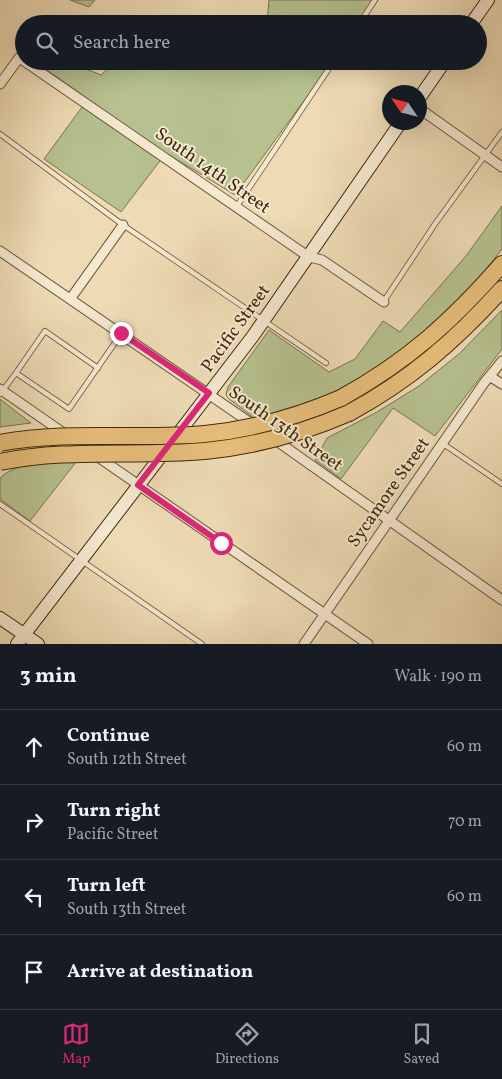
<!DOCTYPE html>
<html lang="en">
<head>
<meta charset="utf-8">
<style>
  :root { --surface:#171b24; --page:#20242c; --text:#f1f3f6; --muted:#9ea1a6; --line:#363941; --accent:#db2777 }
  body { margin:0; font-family:Vollkorn,serif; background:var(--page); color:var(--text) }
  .compass { position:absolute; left:382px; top:85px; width:45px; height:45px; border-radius:50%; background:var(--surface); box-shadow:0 5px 20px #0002; rotate:305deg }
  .stop { position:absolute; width:15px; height:15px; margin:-11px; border:4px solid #db2777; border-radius:50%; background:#fff }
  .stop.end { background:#db2777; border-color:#fff; box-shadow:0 1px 5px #0008 }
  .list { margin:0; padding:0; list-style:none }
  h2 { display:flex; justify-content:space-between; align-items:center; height:65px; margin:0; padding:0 20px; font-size:21px }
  h2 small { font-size:16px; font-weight:400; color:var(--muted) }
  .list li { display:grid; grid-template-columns:32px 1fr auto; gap:15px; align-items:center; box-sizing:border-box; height:75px; padding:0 20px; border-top:1px solid var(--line) }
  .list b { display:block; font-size:19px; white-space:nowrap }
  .list p { margin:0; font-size:16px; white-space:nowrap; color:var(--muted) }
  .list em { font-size:16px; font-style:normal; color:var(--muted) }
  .icon { flex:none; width:28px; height:28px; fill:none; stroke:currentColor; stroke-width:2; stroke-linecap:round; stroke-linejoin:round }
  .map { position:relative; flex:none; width:502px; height:644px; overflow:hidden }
  .search { position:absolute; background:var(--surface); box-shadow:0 5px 20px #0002; left:15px; right:15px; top:15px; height:55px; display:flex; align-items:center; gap:12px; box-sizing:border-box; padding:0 18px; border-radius:28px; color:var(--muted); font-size:19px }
  .sheet { height:365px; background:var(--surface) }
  nav { display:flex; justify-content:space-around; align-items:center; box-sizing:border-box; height:70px; border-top:1px solid var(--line); background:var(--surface); font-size:14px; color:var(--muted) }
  nav a { display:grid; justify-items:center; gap:2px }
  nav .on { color:var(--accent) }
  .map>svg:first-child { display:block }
  .green { fill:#b6c18f; stroke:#7a744e }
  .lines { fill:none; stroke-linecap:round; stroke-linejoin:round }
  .lane-casing { stroke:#6b5436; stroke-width:6 }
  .street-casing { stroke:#6b5436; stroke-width:11 }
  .secondary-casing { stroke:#3f270c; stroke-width:14 }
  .highway-casing { stroke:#3f270c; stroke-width:18 }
  .lane { stroke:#f4e8cf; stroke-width:4.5 }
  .street { stroke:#f4e8cf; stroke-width:9 }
  .secondary { stroke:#f4e8cf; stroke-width:12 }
  .highway { stroke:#e7be7a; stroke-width:16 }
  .highway-bridge-casing { stroke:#3f270c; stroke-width:18; stroke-linecap:butt }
  .highway-bridge { stroke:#e7be7a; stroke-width:16 }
  .route { stroke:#db2777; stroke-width:6 }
  .labels { text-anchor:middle; stroke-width:4; stroke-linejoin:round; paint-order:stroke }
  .street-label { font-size:18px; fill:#3f270c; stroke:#f4e8cf }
</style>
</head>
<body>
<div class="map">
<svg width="502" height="644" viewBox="0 0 502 644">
  <rect width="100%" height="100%" fill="#eedbb5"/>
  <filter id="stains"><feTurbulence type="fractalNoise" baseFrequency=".004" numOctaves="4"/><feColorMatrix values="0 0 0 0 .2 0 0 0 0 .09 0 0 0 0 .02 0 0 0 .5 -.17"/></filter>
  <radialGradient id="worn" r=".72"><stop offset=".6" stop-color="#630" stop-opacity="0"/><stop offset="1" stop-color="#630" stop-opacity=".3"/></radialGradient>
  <g class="green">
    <path d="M70,0h25l-6,7z"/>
    <path d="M269,0h109l-17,24h-94z"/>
    <path d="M34,61h32l35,14 15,-14h73l69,4 1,-4h74l-98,134 -69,-42 -45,59 -77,-53 44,-60z"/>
    <path d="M502,206v43c-45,60 -105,118 -175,146 -23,10 -48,17 -73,23l-25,-19 -3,-4 2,-8 41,-57 60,42 26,-13 28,-38 17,11 66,-76z"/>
    <path d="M502,310v39l-67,87 -42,-28 -52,71 -26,-19 12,-22 50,-26 42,-26 41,-33z"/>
    <path d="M0,399l31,24 -31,4z"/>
    <path d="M76,462l-46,59 -30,-22v-21c17,-17 53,-15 76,-16z"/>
  </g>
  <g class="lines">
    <defs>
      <g id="lane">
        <path d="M359,24l16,-24"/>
        <path d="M0,134l123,91 203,138"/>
        <path d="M237,206l97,-145"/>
        <path d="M384,301l51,-77 67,-92"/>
        <path d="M16,373l29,-42 53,37"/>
        <path d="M0,394l16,-21 53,36 52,-75"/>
        <path d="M442,443l60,41"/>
        <path d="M0,504l202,140"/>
      </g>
      <g id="street">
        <path d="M24,61l285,196 13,3 62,42"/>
        <path d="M0,84l19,-26 5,3"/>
        <path d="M420,109l82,58"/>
        <path d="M0,251l255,175"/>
        <path d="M71,298l52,-73"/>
        <path d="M491,377l11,7"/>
        <path d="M0,389l368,255"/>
        <path d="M274,439l228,161"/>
        <path d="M304,644l180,-261 18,-22"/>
      </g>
      <g id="secondary">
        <path d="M471,24l17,-24"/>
        <path d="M420,97l25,-36"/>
        <path d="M0,618l38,26"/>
        <path d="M17,644l236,-308 148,-214"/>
      </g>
      <g id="highway">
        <path d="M341,398c67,-37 111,-77 161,-134"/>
        <path d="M349,413c61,-33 106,-72 153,-124"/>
      </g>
    </defs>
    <use href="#lane" class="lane-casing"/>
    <use href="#street" class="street-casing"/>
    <use href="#secondary" class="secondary-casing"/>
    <use href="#highway" class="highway-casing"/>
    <use href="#lane" class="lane"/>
    <use href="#street" class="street"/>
    <use href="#secondary" class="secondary"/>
    <use href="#highway" class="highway"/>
    <defs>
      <g id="highway-bridge">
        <path d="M0,443c68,-13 137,-3 205,-9 48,-5 92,-17 136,-36"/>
        <path d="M0,462c68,-14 137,-5 205,-11 50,-5 98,-18 144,-38"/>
      </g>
    </defs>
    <use href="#highway-bridge" class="highway-bridge-casing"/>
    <use href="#highway-bridge" class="highway-bridge"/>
  </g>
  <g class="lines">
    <path class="route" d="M121,333l88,60 -71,92 83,58"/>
  </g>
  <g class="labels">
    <g class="street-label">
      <text transform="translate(213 170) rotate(35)" y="6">South 14th Street</text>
      <text transform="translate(235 328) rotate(-54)" y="6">Pacific Street</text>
      <text transform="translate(286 428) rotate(35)" y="6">South 13th Street</text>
      <text transform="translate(388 492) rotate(-55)" y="6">Sycamore Street</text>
    </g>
  </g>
  <rect width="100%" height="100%" filter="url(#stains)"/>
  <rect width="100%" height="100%" fill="url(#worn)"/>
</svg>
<svg class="compass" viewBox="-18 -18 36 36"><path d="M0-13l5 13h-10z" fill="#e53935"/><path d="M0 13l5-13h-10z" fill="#9ea1a6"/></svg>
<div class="stop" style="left:221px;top:543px"></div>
<div class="stop end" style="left:121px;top:333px"></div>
<div class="search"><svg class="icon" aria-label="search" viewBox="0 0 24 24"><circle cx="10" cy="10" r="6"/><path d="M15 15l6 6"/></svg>Search here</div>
</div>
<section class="sheet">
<h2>3 min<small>Walk · 190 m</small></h2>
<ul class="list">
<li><svg class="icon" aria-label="ahead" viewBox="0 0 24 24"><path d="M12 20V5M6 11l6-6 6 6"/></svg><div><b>Continue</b><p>South 12th Street</p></div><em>60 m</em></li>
<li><svg class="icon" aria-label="right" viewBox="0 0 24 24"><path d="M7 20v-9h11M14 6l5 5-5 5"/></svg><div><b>Turn right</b><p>Pacific Street</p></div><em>70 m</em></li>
<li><svg class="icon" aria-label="left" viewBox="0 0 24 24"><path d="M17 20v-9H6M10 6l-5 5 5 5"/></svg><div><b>Turn left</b><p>South 13th Street</p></div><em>60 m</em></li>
<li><svg class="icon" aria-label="arrive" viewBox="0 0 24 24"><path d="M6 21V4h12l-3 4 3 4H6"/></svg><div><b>Arrive at destination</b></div></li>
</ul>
</section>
<nav>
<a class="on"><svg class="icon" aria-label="map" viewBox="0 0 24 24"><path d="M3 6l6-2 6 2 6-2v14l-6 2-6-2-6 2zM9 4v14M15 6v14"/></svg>Map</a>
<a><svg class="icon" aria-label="directions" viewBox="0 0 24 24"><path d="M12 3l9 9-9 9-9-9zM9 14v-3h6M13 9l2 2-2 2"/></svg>Directions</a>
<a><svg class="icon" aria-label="saved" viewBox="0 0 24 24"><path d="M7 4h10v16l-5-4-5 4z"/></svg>Saved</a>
</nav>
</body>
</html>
